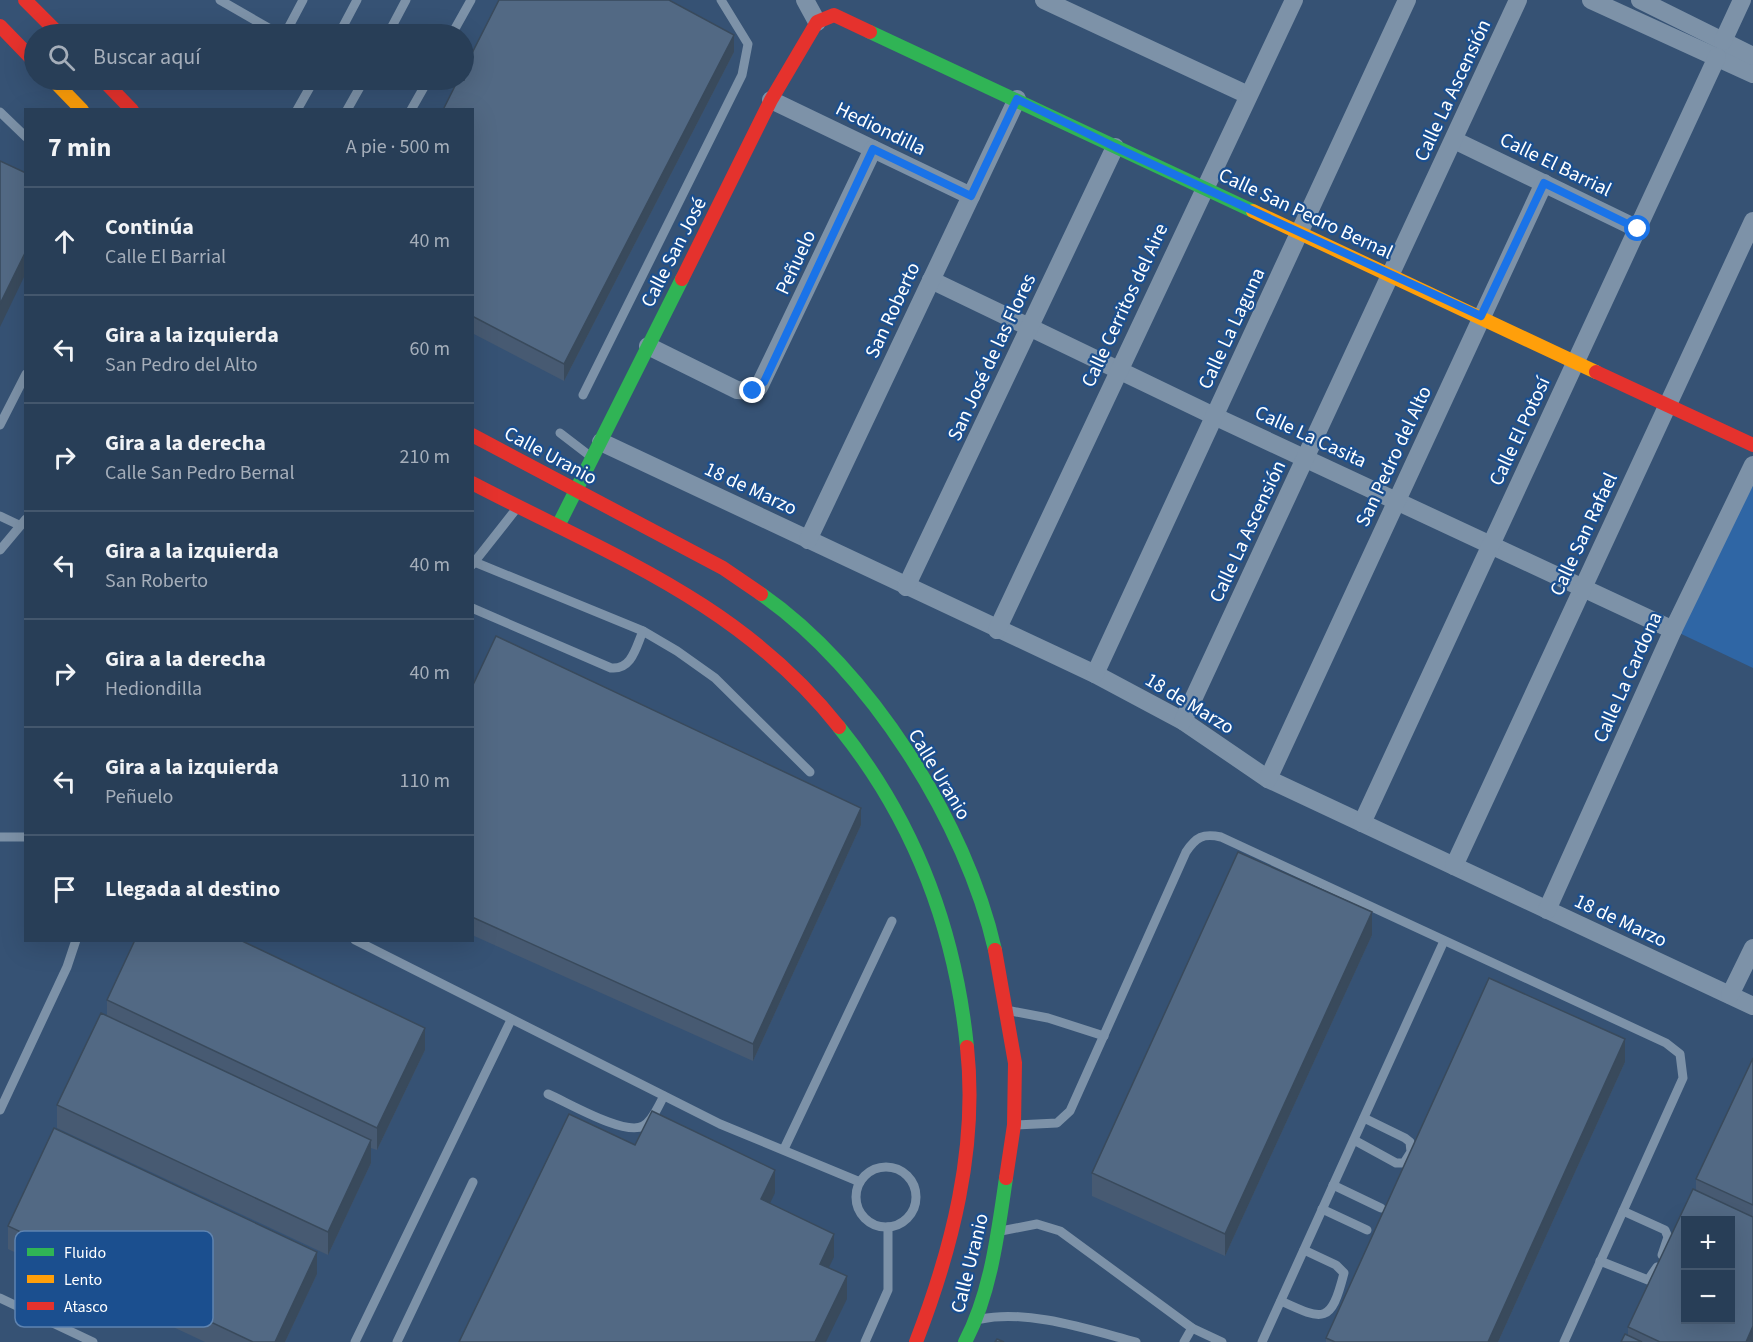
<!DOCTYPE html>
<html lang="es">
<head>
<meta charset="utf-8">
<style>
  :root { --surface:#283e57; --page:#30455d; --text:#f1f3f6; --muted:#a5aeba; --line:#44576d }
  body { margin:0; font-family:"Source Sans 3",sans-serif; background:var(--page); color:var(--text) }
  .controls { position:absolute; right:18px; bottom:18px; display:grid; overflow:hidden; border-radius:0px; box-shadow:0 6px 24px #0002 }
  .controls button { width:54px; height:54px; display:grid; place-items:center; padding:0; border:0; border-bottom:2px solid var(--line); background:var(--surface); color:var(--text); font:30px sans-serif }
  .stop { position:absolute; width:18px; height:18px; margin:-14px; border:4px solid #1a73e8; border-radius:50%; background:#fff }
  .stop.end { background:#1a73e8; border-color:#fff; box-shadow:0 2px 6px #0008 }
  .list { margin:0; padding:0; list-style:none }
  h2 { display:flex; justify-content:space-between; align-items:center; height:78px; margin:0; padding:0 24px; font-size:26px }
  h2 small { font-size:20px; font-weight:400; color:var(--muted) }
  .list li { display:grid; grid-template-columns:39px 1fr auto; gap:18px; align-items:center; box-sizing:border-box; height:108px; padding:0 24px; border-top:2px solid var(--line) }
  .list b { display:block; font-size:22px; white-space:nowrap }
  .list p { margin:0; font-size:20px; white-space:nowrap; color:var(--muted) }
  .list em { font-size:20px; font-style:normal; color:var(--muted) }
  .icon { flex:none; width:33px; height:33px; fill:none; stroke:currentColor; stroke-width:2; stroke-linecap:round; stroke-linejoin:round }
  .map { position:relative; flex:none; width:1753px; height:1342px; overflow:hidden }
  .search { position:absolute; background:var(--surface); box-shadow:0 6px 24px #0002; left:24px; top:24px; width:450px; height:66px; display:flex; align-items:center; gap:15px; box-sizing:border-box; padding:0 21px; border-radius:33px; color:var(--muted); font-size:22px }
  .panel { position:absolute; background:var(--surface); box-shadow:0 6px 24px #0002; left:24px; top:108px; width:450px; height:834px; border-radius:0px }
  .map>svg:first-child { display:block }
  .green { fill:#2f66a5 }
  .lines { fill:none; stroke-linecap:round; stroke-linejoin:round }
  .lane { stroke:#7d92a8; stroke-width:9 }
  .street { stroke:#7d92a8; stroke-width:18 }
  .fast { stroke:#30b455; stroke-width:14 }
  .slow { stroke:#ff9f0a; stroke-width:14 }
  .jam { stroke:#e5322d; stroke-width:14 }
  .wall { fill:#475a72 }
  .shaded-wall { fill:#394a5c }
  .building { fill:#526984; stroke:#394a5c; stroke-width:1.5; fill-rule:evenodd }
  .route { stroke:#1a73e8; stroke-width:8 }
  .labels { text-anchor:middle; stroke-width:4.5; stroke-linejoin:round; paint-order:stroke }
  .street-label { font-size:20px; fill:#fff; stroke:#1b4f8f }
  .key { fill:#1b4f8f; stroke:#5f84b1; stroke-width:1.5 }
  .key-label { font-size:16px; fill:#fff }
</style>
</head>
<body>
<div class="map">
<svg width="1753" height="1342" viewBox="0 0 1753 1342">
  <rect width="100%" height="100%" fill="#365274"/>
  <path class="green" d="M1753,465v203l-80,-38z"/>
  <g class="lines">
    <g class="lane">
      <path d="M220,0l59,34"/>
      <path d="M285,34l18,-34"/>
      <path d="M339,34l18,-34"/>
      <path d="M388,34l18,-34"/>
      <path d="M452,34l19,-34"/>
      <path d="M297,110l17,-30"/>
      <path d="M347,110l17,-30"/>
      <path d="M411,110l17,-30"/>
      <path d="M0,112l26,25"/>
      <path d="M583,395l159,-320 6,-31 -27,-44"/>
      <path d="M0,425l26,-51"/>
      <path d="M560,433l30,23"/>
      <path d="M0,516l19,9"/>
      <path d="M0,550l26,-31"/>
      <path d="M472,561l171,70 34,20 38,27 95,94"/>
      <path d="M472,565l45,-57"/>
      <path d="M472,608l139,60c21,2 25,-21 32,-37"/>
      <path d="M0,837h26"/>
      <path d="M355,940l365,184 140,58"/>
      <path d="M1011,1011l37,7 56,18"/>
      <path d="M548,1094c19,8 76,42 95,32 10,-5 15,-20 21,-30"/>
      <path d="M0,1110l67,-143 9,-27"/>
      <path d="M1016,1125l41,-2 13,-12 116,-259c10,-15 17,-19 35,-15l445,206 14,11 3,24 -119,264"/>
      <path d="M1354,1140l42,23h8l7,-11 -1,-10 -5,-4 -41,-20"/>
      <path d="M784,1149l108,-228"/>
      <circle cx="886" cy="1197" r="30"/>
      <path d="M1333,1185l48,23"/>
      <path d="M1322,1209l45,21"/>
      <path d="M1623,1211l42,19 3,7 -6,18"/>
      <path d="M1001,1231l36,-7 23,7 132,97 30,14"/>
      <path d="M1600,1261l48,19 9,-13"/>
      <path d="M0,1298l93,44"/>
      <path d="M1281,1301c43,20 50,23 63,-28l-8,-8 -32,-15"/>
      <path d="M981,1319c47,-10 109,11 155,23"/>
      <path d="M355,1342l156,-322"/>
      <path d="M397,1342l76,-160"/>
      <path d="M865,1342l23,-52v-63"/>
      <path d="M1184,1342l8,-14"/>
      <path d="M1262,1342l182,-401"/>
    </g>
    <g class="street">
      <path d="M805,0l12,22"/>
      <path d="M1044,0l204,95"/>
      <path d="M1591,0l162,74"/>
      <path d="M1640,0l113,56"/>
      <path d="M1723,41l19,-41"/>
      <path d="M771,100l200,96"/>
      <path d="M1454,140l184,89"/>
      <path d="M931,280l283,136 459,214"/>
      <path d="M648,346l89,44 16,1 6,-4 114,-238"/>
      <path d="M601,442l494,232 88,47 85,58 485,227"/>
      <path d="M808,540l209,-441"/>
      <path d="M906,587l209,-440"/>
      <path d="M997,630l297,-630"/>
      <path d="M1095,674l312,-674"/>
      <path d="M1183,721l335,-721"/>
      <path d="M1268,779l276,-596"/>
      <path d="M1362,823l355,-766"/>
      <path d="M1454,866l299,-645"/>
      <path d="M1547,910l126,-280 80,-165"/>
      <path d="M1730,995l23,-47"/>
    </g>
    <g class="fast">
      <path d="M870,32l383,179"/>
      <path d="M558,526l124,-247"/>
      <path d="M761,594c108,75 205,228 234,356"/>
      <path d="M839,727c75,93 116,202 128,320"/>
      <path d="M965,1342c26,-49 33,-110 41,-164"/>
    </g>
    <g class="slow">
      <path d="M53,80l29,30"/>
      <path d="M1253,211l343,161"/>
    </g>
    <g class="jam">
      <path d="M25,0l34,34"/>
      <path d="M0,26l34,35"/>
      <path d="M103,80l29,30"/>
      <path d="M682,279l89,-179 46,-78 17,-7 36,17"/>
      <path d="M1596,372l157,73"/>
      <path d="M472,435l251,133 38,26"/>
      <path d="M472,483c136,71 268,119 367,244"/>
      <path d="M995,950l20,113 -1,62 -8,53"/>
      <path d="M916,1342c36,-93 62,-194 51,-295"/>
    </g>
  </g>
  <g class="wall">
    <path d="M734,52l-170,329 -92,-48v-223z"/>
    <path d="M472,687l389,138 -108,236 -281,-126z"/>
    <path d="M1372,935l-147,321 -133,-60v-23z"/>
    <path d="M107,1000l318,50 -48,100 -6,-2v15l-43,92 -271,-127v-23l50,-90z"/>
    <path d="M1753,1058v284h-132l7,-6v-9l68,-136v-12z"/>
    <path d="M1625,1062l-127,280h-172v-4z"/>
    <path d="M8,1226l309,48 -32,68h-80l-197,-93z"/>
  </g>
  <g class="shaded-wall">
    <path d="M734,35v17l-170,329v-17z"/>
    <path d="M26,251v22l-26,54v-23z"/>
    <path d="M861,808v17l-108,236v-17z"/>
    <path d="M1372,912v23l-147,321v-22z"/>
    <path d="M425,1028v22l-48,100v-22z"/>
    <path d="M1625,1039v23l-127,280h-10z"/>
    <path d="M371,1140v23l-43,92v-23z"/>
    <path d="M775,1170v23l-14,29v-23z"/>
    <path d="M834,1234v23l-14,29v-22z"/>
    <path d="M317,1252v22l-32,68h-10z"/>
    <path d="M847,1276v23l-21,43h-11z"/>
    <path d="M1753,1326v16h-7z"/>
  </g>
  <g class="building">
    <path d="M499,0h170l65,35 -170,329 -92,-48v-206h-29l15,-30h6v-11z"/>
    <path d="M0,161l26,12v78l-26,53z"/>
    <path d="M496,636l365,172 -108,236 -281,-127v-230z"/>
    <path d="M1238,852l134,60 -147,322 -133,-61z"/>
    <path d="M135,940h105l185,88 -48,100 -270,-128z"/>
    <path d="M1489,978l136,61 -137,303h-153l-9,-4z"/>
    <path d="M101,1013l270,127 -43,92 -271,-127z"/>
    <path d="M1753,1058v147l-57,-26z"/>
    <path d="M652,1111l123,59 -14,29 73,35 -14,30 27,12 -32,66h-356l110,-228 66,31z"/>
    <path d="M54,1128l263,124 -42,90h-22l-245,-116z"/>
    <path d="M1693,1189l60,28v109l-7,16h-86l-32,-15zM1686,1221h45v99h-45z"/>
    <path d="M1625,1334l17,8h-21z"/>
    <path d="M997,1339l7,3h-9z"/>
  </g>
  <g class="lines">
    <path class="route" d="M753,391l11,-9 109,-233 98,47 46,-97 98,48 366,169 63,-133 94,46"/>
  </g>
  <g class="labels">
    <g class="street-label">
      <text transform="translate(1452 90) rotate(-65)" y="7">Calle La Ascensión</text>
      <text transform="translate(881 128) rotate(26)" y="7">Hediondilla</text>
      <text transform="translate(1556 164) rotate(26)" y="7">Calle El Barrial</text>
      <text transform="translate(1306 213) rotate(25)" y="7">Calle San Pedro Bernal</text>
      <text transform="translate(673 252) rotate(-63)" y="7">Calle San José</text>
      <text transform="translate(795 262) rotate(-65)" y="7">Peñuelo</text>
      <text transform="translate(1124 305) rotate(-65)" y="7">Calle Cerritos del Aire</text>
      <text transform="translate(892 310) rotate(-65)" y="7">San Roberto</text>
      <text transform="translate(1231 328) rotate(-65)" y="7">Calle La Laguna</text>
      <text transform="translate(991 357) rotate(-65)" y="7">San José de las Flores</text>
      <text transform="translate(1519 431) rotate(-65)" y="7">Calle El Potosí</text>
      <text transform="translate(1311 436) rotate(25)" y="7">Calle La Casita</text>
      <text transform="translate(551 455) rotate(28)" y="7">Calle Uranio</text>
      <text transform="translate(1393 456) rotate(-65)" y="7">San Pedro del Alto</text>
      <text transform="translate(751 488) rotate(25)" y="7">18 de Marzo</text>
      <text transform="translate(1247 531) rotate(-65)" y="7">Calle La Ascensión</text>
      <text transform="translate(1583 534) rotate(-65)" y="7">Calle San Rafael</text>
      <text transform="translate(1627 677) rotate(-66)" y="7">Calle La Cardona</text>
      <text transform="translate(1190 703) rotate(31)" y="7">18 de Marzo</text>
      <text transform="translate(940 774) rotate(59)" y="7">Calle Uranio</text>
      <text transform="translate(1621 920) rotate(25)" y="7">18 de Marzo</text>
      <text transform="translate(969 1263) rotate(-76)" y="7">Calle Uranio</text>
    </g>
  </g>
  <rect x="15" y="1231" width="198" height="96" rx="9" class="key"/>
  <rect x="27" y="1248" width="27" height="8" fill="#30b455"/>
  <rect x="27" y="1275" width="27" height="8" fill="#ff9f0a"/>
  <rect x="27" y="1302" width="27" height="8" fill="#e5322d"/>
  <g class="key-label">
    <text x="64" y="1258">Fluido</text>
    <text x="64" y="1285">Lento</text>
    <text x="64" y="1312">Atasco</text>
  </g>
</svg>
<div class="controls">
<button>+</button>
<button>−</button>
</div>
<div class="stop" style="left:1638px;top:229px"></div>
<div class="stop end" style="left:753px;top:391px"></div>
<div class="search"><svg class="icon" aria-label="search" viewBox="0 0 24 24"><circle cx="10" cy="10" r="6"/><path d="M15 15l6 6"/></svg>Buscar aquí</div>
<section class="panel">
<h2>7 min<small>A pie · 500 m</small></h2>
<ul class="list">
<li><svg class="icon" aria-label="ahead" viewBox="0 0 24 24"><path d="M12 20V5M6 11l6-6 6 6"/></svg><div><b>Continúa</b><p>Calle El Barrial</p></div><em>40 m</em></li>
<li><svg class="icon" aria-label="left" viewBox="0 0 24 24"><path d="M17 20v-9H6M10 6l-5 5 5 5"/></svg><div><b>Gira a la izquierda</b><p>San Pedro del Alto</p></div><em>60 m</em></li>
<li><svg class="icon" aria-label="right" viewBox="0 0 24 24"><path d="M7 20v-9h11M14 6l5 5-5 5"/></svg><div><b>Gira a la derecha</b><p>Calle San Pedro Bernal</p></div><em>210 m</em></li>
<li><svg class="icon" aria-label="left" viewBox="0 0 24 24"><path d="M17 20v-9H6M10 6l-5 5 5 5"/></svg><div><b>Gira a la izquierda</b><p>San Roberto</p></div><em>40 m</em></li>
<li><svg class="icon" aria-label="right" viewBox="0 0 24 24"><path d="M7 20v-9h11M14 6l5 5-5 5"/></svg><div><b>Gira a la derecha</b><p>Hediondilla</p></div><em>40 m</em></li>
<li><svg class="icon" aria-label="left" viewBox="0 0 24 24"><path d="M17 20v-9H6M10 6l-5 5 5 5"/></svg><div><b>Gira a la izquierda</b><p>Peñuelo</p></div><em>110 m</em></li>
<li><svg class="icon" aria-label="arrive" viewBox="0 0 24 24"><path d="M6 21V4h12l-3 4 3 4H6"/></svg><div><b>Llegada al destino</b></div></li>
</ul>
</section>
</div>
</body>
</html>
